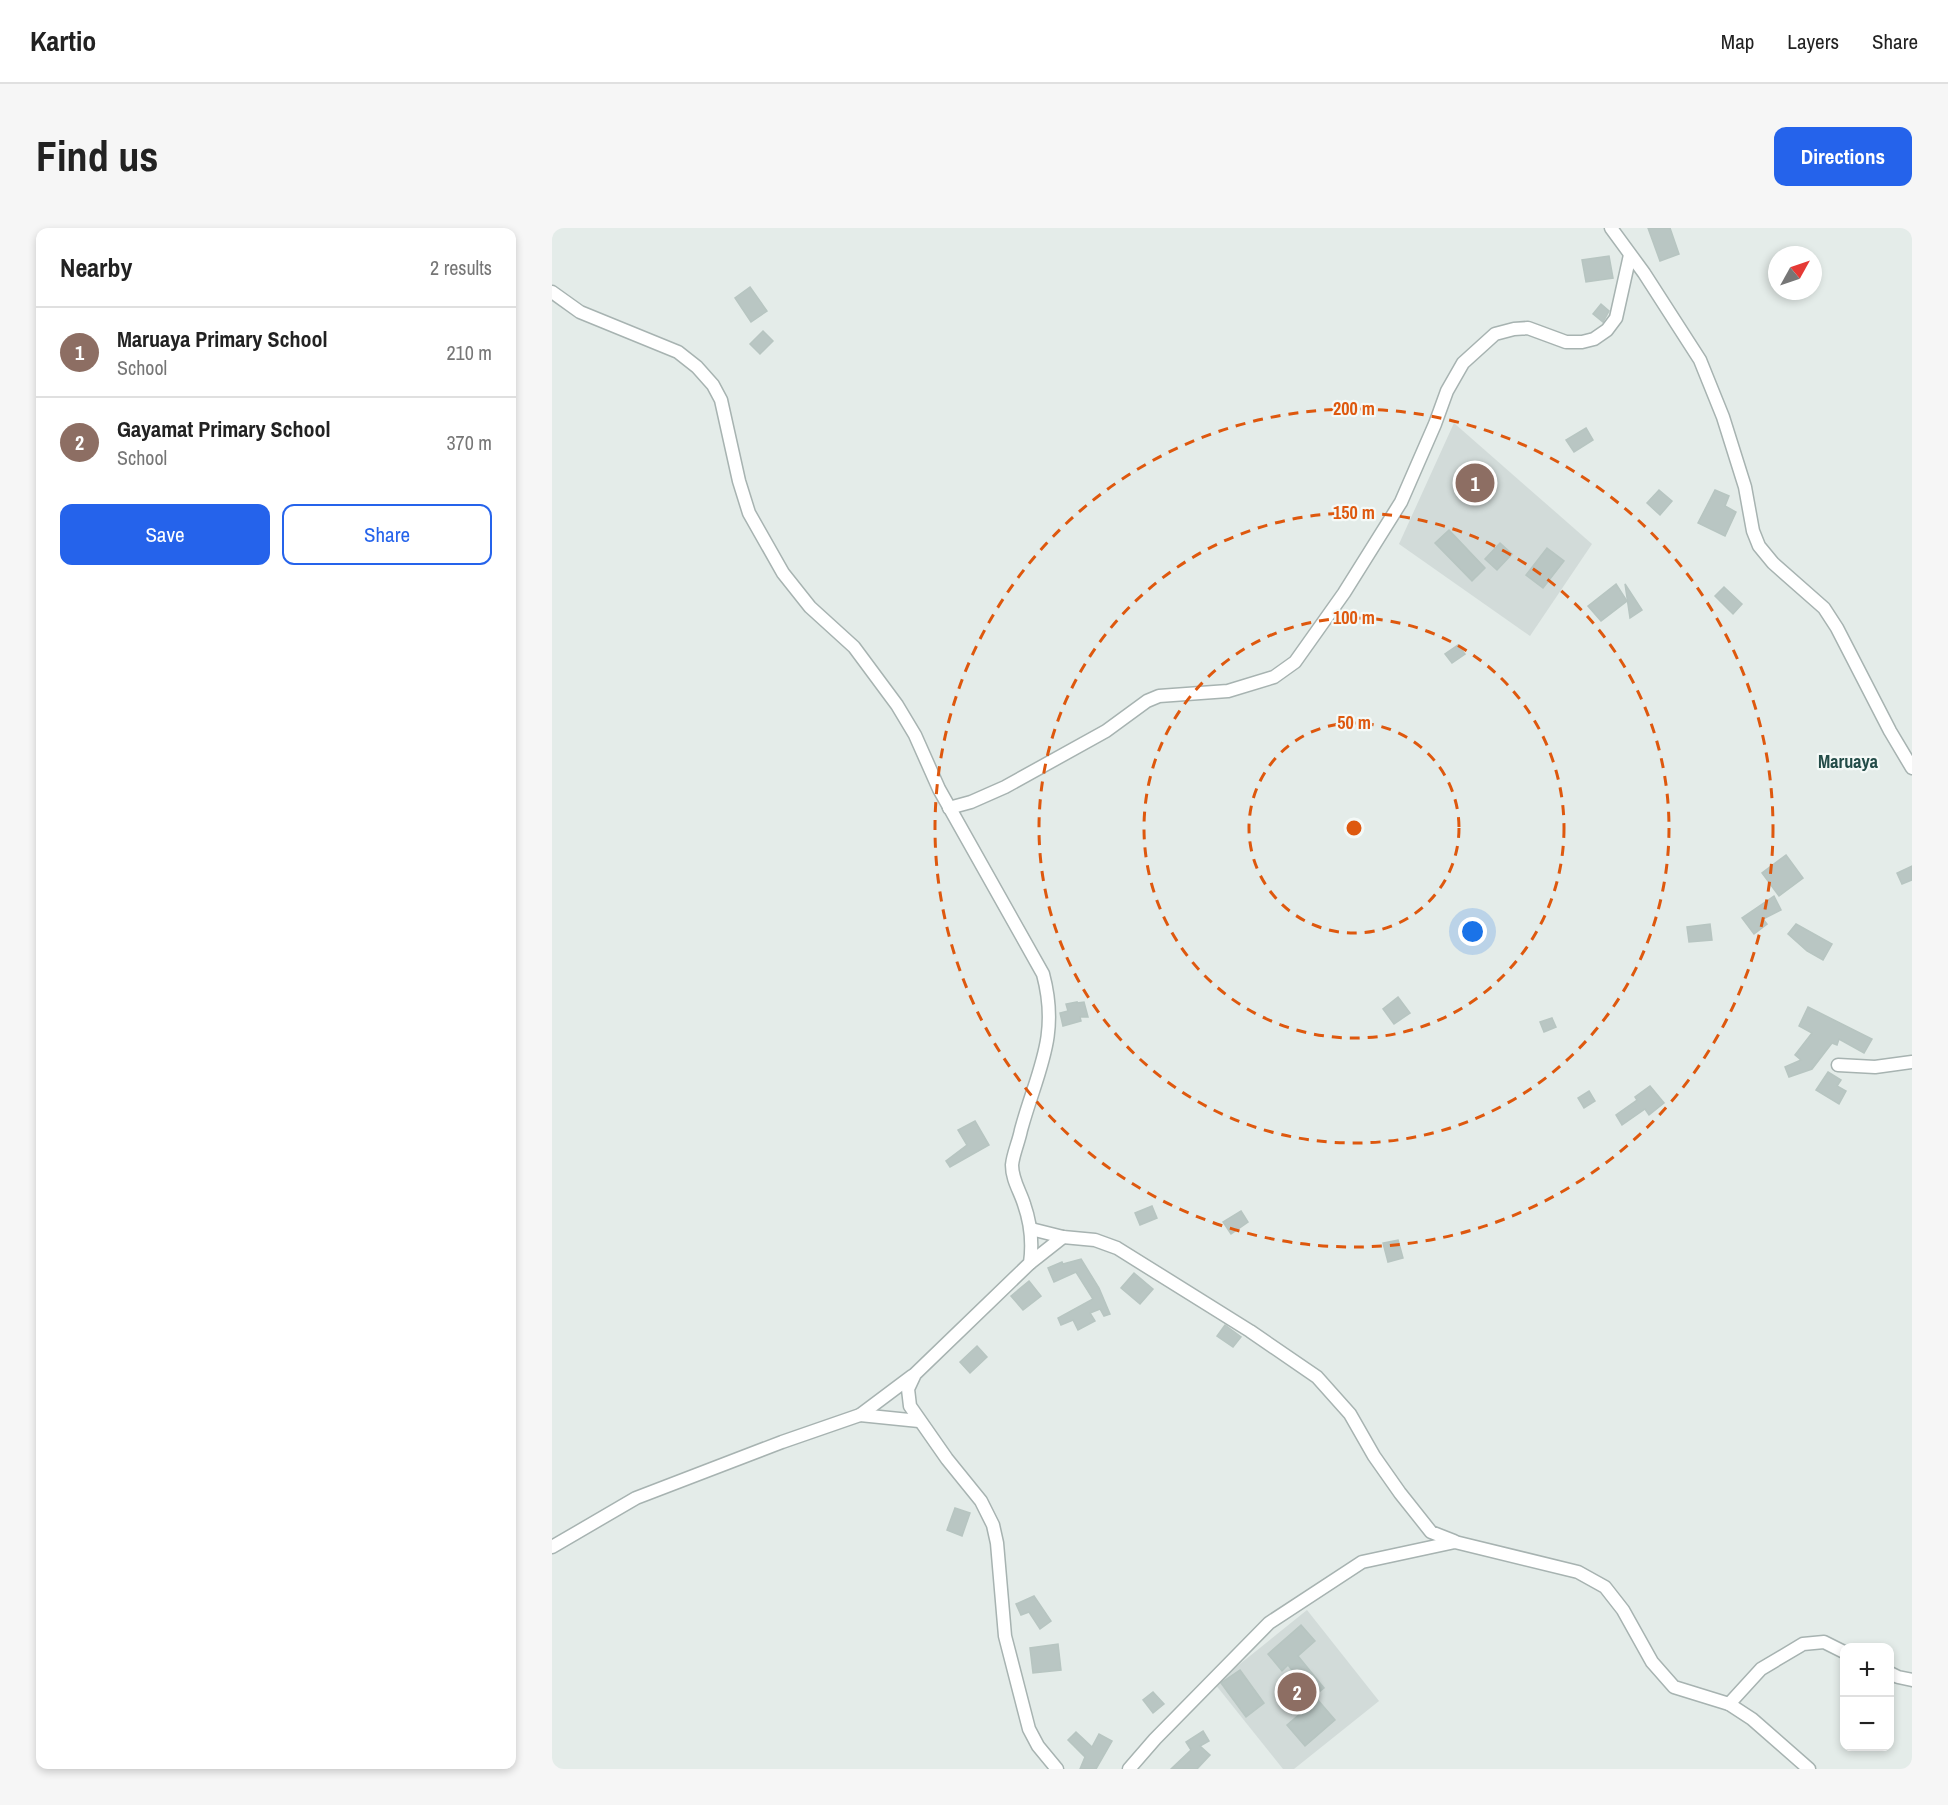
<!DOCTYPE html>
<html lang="en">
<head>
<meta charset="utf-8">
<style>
  :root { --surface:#fff; --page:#f6f6f6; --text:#222; --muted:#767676; --line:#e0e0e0; --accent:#2563eb }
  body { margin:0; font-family:"Archivo Narrow",sans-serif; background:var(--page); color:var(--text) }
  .controls { position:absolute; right:18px; bottom:18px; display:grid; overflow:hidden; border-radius:12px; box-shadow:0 3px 9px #0003 }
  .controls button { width:54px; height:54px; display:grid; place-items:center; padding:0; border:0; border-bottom:2px solid var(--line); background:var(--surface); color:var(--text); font:30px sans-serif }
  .compass { position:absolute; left:1216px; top:18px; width:54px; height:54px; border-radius:50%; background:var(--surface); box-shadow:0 3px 9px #0003; rotate:50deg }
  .you { position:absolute; left:921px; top:704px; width:21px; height:21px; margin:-15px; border:4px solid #fff; border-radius:50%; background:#1a73e8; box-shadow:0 0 0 9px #1a73e833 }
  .badge { display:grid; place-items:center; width:39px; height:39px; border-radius:50%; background:var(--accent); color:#fff; font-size:20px; font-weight:700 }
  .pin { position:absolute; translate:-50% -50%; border:3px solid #fff; box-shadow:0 2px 6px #0006 }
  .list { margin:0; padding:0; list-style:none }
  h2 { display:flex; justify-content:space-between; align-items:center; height:78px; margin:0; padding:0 24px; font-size:26px }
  h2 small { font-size:20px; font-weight:400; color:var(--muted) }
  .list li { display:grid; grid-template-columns:39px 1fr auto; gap:18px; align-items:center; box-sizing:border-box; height:90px; padding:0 24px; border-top:2px solid var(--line) }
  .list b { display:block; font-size:22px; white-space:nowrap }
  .list p { margin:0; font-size:20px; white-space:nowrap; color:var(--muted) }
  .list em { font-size:20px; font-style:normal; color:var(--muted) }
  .actions { display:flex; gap:12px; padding:18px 24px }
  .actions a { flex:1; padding:14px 0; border:2px solid var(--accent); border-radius:12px; text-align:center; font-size:21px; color:var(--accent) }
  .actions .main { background:var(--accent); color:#fff }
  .map { position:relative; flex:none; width:1360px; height:1541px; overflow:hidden; border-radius:12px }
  header { display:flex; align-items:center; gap:36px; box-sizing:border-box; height:84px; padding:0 30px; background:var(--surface); border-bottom:2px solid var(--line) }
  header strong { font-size:28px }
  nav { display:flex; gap:33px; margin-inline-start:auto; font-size:21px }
  .intro { display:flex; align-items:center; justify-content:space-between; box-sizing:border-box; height:144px; padding:0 36px }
  h1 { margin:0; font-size:42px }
  .button { padding:15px 27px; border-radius:12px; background:var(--accent); color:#fff; font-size:21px; font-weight:700 }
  main { display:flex; gap:36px; padding:0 36px }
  aside { flex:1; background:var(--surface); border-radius:12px; box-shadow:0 3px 9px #0003 }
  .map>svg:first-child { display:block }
  .built { fill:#d2dbd9 }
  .building { fill:#b9c6c3; stroke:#b7c5c1; stroke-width:1.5 }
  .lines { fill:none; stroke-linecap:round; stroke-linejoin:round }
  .minor-casing { stroke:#a7b3b1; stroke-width:15 }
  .minor { stroke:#fff; stroke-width:12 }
  .ring { fill:none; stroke:#de580e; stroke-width:3; stroke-dasharray:10 8 }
  .labels { text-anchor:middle; stroke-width:4.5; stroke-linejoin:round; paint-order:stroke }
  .quarter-label { font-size:18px; font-weight:bold; fill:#234c48; stroke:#f4f9f7 }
  .centre { fill:#de580e; stroke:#f4f9f7; stroke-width:3 }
  .ring-label { font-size:18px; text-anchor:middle; font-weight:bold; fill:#de580e; stroke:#f4f9f7; stroke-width:4.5; stroke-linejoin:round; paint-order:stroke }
</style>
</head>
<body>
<header>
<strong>Kartio</strong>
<nav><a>Map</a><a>Layers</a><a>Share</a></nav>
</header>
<div class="intro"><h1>Find us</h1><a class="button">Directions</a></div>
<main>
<aside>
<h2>Nearby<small>2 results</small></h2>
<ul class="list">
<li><span class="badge" style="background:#8d6e63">1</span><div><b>Maruaya Primary School</b><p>School</p></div><em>210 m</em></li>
<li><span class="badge" style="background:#8d6e63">2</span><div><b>Gayamat Primary School</b><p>School</p></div><em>370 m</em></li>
</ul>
<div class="actions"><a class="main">Save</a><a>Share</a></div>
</aside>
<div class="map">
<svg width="1360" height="1541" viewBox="0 0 1360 1541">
  <rect width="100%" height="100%" fill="#e4ece9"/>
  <g class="built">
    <path d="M902,195l138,121 -62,92 -131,-92z"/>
    <path d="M755,1382l72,91 -85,68h-11l-68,-85z"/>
  </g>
  <g class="building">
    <path d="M1096,0h22l9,26 -19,7z"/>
    <path d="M1057,28l4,22 -27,4 -4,-22z"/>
    <path d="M198,59l17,24 -16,11 -16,-24z"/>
    <path d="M1049,76l8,7 -6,11 -10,-8z"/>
    <path d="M211,103l10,10 -13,13 -10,-10z"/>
    <path d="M1034,200l7,12 -19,12 -8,-12z"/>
    <path d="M1107,262l13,11 -12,14 -13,-12z"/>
    <path d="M1163,262l14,6 -4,10 11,6 -11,24 -27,-13z"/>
    <path d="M897,302l36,38 -13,13 -37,-38z"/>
    <path d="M948,315l12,11 -15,16 -12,-11z"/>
    <path d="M995,320l17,13 -21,27 -17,-13z"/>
    <path d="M1064,356l11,17 -26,20 -13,-15z"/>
    <path d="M1073,356l17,26 -12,8z"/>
    <path d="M1172,359l18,17 -9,10 -18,-18z"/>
    <path d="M906,417l7,9 -13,9 -7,-9z"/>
    <path d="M1234,627l17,23 -24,18 -17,-23z"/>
    <path d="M1360,638v14l-10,4 -5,-11z"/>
    <path d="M1222,668l7,14 -18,9 4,5 -13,10 -12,-16z"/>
    <path d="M1158,696l2,16 -23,2 -2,-15z"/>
    <path d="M1244,696l36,20 -9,16 -16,-9 -19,-17z"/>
    <path d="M846,769l12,16 -16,11 -11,-15z"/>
    <path d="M525,774v1l7,-1 4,15h-8l1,4 -18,5 -3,-13 8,-2 -2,-7z"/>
    <path d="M1256,779l64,32 -8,14 -25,-14 -2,6 -5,-2 -20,26 -23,8 -4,-10 16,-7 -6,-5 17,-22 -13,-7z"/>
    <path d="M1000,790l4,9 -12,5 -4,-10z"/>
    <path d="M1276,844l13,8 -4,6 9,5 -7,13 -23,-14z"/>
    <path d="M1098,858l14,17 -15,12 -4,-6 -23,16 -6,-10 21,-15 -2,-3z"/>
    <path d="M1037,863l6,10 -11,7 -6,-10z"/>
    <path d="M423,893l14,24 -39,22 -4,-6 21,-16 -9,-15z"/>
    <path d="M600,978l5,12 -17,7 -5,-12z"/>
    <path d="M689,983l7,11 -17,12 -8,-12z"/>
    <path d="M846,1012l5,18 -15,4 -5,-19z"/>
    <path d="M529,1031l18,29 11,26 -6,2 -4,-7 -10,4 5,8 -17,9 -5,-10 -12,5 -3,-7 35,-19 -17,-27 -22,10 -6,-14 14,-6 1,2z"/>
    <path d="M582,1045l19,16 -13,15 -19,-16z"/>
    <path d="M477,1053l12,15 -18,14 -12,-14z"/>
    <path d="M673,1097l16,12 -8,10 -16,-11z"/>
    <path d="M425,1118l10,11 -17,16 -10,-11z"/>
    <path d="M403,1280l15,5 -8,23 -15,-6z"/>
    <path d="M482,1368l17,25 -11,8 -11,-17 -8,3 -5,-11z"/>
    <path d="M749,1397l14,16 -17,15 26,32 -11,9 -25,-32 -6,6 -14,-17z"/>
    <path d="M506,1416l3,26 -28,3 -3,-25z"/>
    <path d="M688,1442l24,33 -18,14 -25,-34z"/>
    <path d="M601,1464l11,12 -11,9 -10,-13z"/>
    <path d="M765,1471l18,21 -30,26 -18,-21z"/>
    <path d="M651,1503l6,10 -9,5 10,9 -13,14h-26l20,-19 -5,-8z"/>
    <path d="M524,1504l16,15 7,-13 13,7 -16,28h-16l5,-12 -17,-17z"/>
  </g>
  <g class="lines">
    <defs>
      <g id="minor">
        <path d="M1059,0l33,45 56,87 23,57 22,70 8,44 6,15 14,17 51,45 13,20 53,103 22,37"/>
        <path d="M0,64l28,20 98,40 19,15 16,18 8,15 18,81 10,32 34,60 27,34 44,40 43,58 18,30 24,54 104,185c17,63 -6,97 -22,156 -2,11 -8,24 -9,35 0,15 8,26 12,39 7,20 9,38 6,59l-115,111 -7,15 2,17 37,53 34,42 12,24 4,18 8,93 24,93 9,17 19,23"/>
        <path d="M397,580l22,-6 34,-15 101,-56 41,-30 12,-5 69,-5 46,-14 21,-15 49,-69 57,-91 34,-78 12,-33 16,-28 32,-29 19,-5 14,-1 38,14h16l12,-3 13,-9 9,-12 14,-63"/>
        <path d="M1286,837l37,2 37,-5"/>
        <path d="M479,1001l32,8 32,3 22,8 133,83 67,46 33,37 24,42 26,37 31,39 23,9"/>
        <path d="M478,1035l33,-26"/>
        <path d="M308,1187l59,6"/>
        <path d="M0,1319l84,-49 146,-56 78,-27 52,-39"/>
        <path d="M1338,1445l8,4 14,3"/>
        <path d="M1177,1476l32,-35 42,-25 21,-2 20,10"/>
        <path d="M577,1541l26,-30 114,-116 93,-61 93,-20 123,30 27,15 18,23 29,52 22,25 55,17 23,15 57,50"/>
      </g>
    </defs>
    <use href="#minor" class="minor-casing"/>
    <use href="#minor" class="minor"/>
  </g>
  <g class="ring">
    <circle cx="802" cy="600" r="105"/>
    <circle cx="802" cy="600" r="210"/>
    <circle cx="802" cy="600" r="315"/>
    <circle cx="802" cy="600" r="419"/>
  </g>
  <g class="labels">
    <g class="quarter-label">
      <text x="1296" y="540">Maruaya</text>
    </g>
  </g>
  <circle cx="802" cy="600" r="9" class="centre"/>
  <g class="ring-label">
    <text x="802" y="187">200 m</text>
    <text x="802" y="291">150 m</text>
    <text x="802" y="396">100 m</text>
    <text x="802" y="501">50 m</text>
  </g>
</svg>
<div class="controls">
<button>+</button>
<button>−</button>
</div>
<svg class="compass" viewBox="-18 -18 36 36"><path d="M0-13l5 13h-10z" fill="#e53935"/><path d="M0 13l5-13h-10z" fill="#767676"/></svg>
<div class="you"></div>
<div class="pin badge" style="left:923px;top:255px;background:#8d6e63">1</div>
<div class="pin badge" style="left:745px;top:1464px;background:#8d6e63">2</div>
</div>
</main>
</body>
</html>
